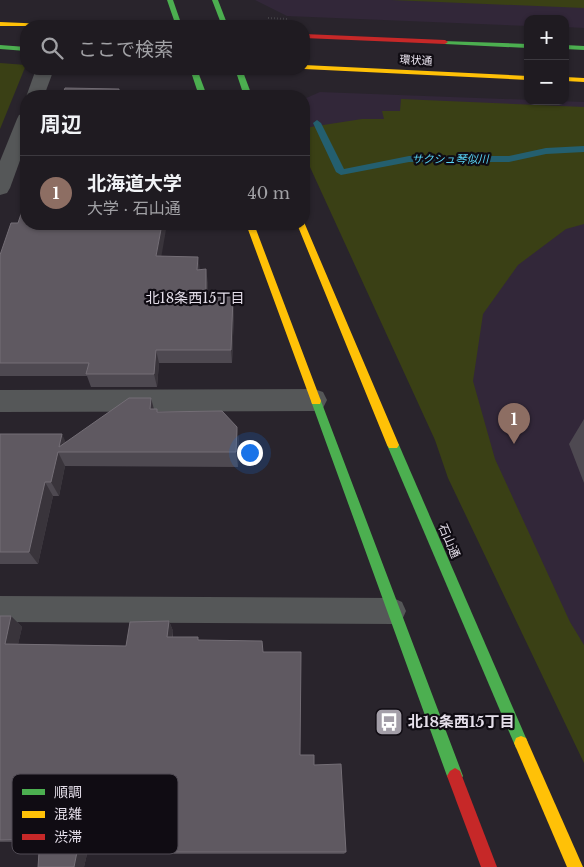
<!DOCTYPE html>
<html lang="ja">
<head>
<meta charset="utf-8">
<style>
  :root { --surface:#1f1b21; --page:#2c282e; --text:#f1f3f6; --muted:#a1a1a5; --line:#3c393f; --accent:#db2777 }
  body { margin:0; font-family:"Libre Baskerville","Noto Sans JP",serif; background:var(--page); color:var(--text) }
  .controls { position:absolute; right:15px; top:15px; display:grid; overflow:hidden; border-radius:10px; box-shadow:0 1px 4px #0004 }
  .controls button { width:45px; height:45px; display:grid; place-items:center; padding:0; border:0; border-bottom:1px solid var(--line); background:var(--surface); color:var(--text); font:25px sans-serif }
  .you { position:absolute; left:249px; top:452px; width:18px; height:18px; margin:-12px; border:4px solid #fff; border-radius:50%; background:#1a73e8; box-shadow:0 0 0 8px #1a73e833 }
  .badge { display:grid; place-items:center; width:32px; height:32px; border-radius:50%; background:var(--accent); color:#fff; font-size:16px; font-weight:700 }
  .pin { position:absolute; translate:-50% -41px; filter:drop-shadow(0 1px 2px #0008) }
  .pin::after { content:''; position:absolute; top:26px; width:18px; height:15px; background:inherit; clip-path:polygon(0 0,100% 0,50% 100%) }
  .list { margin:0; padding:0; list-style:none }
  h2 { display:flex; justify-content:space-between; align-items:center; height:65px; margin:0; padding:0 20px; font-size:21px }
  h2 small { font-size:16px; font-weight:400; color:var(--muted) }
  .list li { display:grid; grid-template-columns:32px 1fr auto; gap:15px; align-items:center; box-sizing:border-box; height:75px; padding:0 20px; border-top:1px solid var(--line) }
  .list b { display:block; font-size:19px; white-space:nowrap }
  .list p { margin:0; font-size:16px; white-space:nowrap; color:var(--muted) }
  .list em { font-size:16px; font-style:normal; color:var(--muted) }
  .icon { flex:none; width:28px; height:28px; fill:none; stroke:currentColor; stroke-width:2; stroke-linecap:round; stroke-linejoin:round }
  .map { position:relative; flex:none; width:584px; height:867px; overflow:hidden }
  .search { position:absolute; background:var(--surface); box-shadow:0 1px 4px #0004; left:20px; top:20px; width:290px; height:55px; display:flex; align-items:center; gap:12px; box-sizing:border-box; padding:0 18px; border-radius:20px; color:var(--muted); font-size:19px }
  .panel { position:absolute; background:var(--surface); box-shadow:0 1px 4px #0004; left:20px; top:90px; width:290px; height:140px; border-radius:20px }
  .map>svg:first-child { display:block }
  .built { fill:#322739 }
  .green { fill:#3a4015 }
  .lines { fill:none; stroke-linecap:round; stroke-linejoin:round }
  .stream { fill:#245f6f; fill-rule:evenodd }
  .path { stroke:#5f6062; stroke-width:2; stroke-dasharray:0.5 2.5; stroke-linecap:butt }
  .lane { fill:#555758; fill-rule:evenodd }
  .street { fill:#555758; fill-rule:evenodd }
  .fast { fill:#4caf50; fill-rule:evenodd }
  .slow { fill:#ffc107; fill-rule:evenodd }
  .jam { fill:#c62828; fill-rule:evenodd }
  .wall { fill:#4e4951 }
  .shaded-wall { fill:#39343b }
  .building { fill:#5f5961; stroke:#746e76 }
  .labels { text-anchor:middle; stroke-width:4.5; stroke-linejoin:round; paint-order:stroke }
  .far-street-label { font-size:11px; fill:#e5dfea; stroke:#100c13 }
  .far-water-label { font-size:11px; font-style:italic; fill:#58d4f4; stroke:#100c13 }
  .street-label { font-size:12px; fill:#e5dfea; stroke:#100c13 }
  .neighbourhood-label { font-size:14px; fill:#e5dfea; stroke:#100c13 }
  .near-poi-label { font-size:15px; font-weight:bold; fill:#e5dfea; stroke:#100c13; text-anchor:start }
  .key { fill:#100c13; stroke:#504b54; stroke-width:1 }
  .key-label { font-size:14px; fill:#e5dfea }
</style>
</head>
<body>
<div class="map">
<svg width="584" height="867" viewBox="0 0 584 867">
  <rect width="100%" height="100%" fill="#29242c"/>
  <g class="built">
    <path d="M255,0h329v28l-19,-1v-8h-37v7l-241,-10z"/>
    <path d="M320,92l264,10v633l-280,-582v-54z"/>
  </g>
  <g class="green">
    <path d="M391,0h193v8z"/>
    <path d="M0,63l26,2 -26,64z"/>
    <path d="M401,99l183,8v117l-18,5 -48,36 -35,49 -10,67 22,78 75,163 14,23v118l-136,-285 -13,-38 -131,-286v-26l58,-9h22l-2,-8h18z"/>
  </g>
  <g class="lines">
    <path class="stream" d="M317,120l4,3 23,46 65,-13h100l37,-8 38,-2v6l-38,2 -37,8h-100l-68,13 -5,-3 -23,-49z"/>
    <path class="path" d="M268,18l19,1"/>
    <path class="lane" d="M0,596l393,2 9,4 4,9 -4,9 -9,4 -393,-2z"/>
    <g class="street">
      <path d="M36,69h18l-10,27 -18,1z"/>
      <path d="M26,113v31l-16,44 -3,5 -7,2v-34l17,-42 2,-4z"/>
      <path d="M314,389l9,3 4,8 -4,8 -9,3 -314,1v-22z"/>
    </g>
    <g class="fast">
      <path d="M167,0h6l9,26h-6z"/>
      <path d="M212,0h6l10,26h-6z"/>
      <path d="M443,41l85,3v4l-83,-4 -3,-2z"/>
      <path d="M0,45l26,2v4l-26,-2z"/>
      <path d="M565,45l19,1v4l-19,-1z"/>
      <path d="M190,69h7l10,27h-8z"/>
      <path d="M235,69h7l10,27h-8z"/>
      <path d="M316,397l4,1 1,3 142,375 -3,5 -5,3 -5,-3 -3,-5 -136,-375 1,-3z"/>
      <path d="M393,440l4,2 2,3 127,293 2,5 -2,5 -5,2 -5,-2 -129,-303 2,-3z"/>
    </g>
    <g class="slow">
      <path d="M0,22l47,2 3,2h-50z"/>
      <path d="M304,65l224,11v4l-224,-11h-2z"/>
      <path d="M565,77l19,1v4l-19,-1z"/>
      <path d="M304,222l95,223 -2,3h-8l-2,-3 -90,-221h7z"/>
      <path d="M246,224h8l67,177 -1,3h-8l-1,-3z"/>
      <path d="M521,736l5,2 57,129h-16l-53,-124 2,-5z"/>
    </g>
    <g class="jam">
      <path d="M304,34l141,6 3,2 -3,2 -141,-6z"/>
      <path d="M455,768l5,3 37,96h-16l-34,-91 3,-5z"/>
    </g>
  </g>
  <g class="wall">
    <path d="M0,255l162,1 38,14 8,13v14l26,14 -2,52h-73l-2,24h-66l-4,-11h-87z"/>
    <path d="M154,409l4,3 79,15 2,15 -1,25 -173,-1 -6,30h-6l-15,68h-38v-130l66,8z"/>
    <path d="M584,419v64l-15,-39z"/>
    <path d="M0,616h11l11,11 -4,17 108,2 43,-25 4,10v6l26,3 65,12 36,103 14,10 32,87 -2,2h-257l-3,13h-46l1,-25h-39z"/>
  </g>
  <g class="shaded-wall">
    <path d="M162,224h5l-8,46 -3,-14z"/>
    <path d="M198,257l2,13h-3z"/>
    <path d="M206,269l2,14v28l-2,-13z"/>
    <path d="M233,297l1,14 -2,52 -1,-13z"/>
    <path d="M156,350l3,13 -2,24 -3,-13z"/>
    <path d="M151,398l4,15 -5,-4z"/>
    <path d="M237,427l2,15 -1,25 -2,-15z"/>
    <path d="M62,434l7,15 -10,-2z"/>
    <path d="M58,452l7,14 -6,30 -8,-14z"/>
    <path d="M45,482l8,14 -15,68 -9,-12z"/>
    <path d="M11,616l11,11 -6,27 -11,-10z"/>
    <path d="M169,621l4,10 -2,15 -4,-9z"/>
    <path d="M77,852l10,2 -3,13h-10z"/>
  </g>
  <g class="building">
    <path d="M65,88l54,1v4h24l-1,3h-80z"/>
    <path d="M26,199v25h136l-6,32 42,1 -1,13 9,-1v29l27,-1 -2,53h-75l-2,24h-68l3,-11h-89v-108l11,-32h7z"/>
    <path d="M129,398h22l-1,11h7v3l65,-1 15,16 -1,25h-178l-7,30h-6l-16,70h-29v-118h62l-3,13z"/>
    <path d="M0,616h11l-6,28 121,2 4,-24 39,-1 -2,16h31v3l64,1 1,11h38l-1,103h14v10l27,-1 5,88h-269l-3,15h-36l2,-28 -40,1z"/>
  </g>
  <defs>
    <symbol id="bus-square" viewBox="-11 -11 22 22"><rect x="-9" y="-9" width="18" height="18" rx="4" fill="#a39ea8" stroke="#100c13"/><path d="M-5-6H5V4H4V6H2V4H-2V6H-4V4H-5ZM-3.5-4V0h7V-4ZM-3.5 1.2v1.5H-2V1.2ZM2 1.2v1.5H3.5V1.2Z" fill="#fff"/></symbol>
  </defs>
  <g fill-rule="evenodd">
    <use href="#bus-square" x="373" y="706" width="32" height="32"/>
  </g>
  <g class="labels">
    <g class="far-street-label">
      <text transform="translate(416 60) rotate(3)" y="4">環状通</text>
    </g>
    <g class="far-water-label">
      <text x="450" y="163">サクシュ琴似川</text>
    </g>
    <g class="street-label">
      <text transform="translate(449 541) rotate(67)" y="4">石山通</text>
    </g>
    <g class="neighbourhood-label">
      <text x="195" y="303">北18条西15丁目</text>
    </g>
    <g class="near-poi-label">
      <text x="408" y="727">北18条西15丁目</text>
    </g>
  </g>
  <rect x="12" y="774" width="166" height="80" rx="8" class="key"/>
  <rect x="22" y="789" width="23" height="6" fill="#4caf50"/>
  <rect x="22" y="811" width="23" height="7" fill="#ffc107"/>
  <rect x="22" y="834" width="23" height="6" fill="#c62828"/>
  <g class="key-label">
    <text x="54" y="797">順調</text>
    <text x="54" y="819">混雑</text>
    <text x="54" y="842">渋滞</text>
  </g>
</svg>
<div class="controls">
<button>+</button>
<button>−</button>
</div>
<div class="you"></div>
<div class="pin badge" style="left:514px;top:444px;background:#8d6e63">1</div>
<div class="search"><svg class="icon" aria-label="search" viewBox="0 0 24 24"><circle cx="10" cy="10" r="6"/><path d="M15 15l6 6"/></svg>ここで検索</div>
<section class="panel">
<h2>周辺<small></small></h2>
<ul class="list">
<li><span class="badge" style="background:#8d6e63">1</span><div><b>北海道大学</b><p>大学 · 石山通</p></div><em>40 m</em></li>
</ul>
</section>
</div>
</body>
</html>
